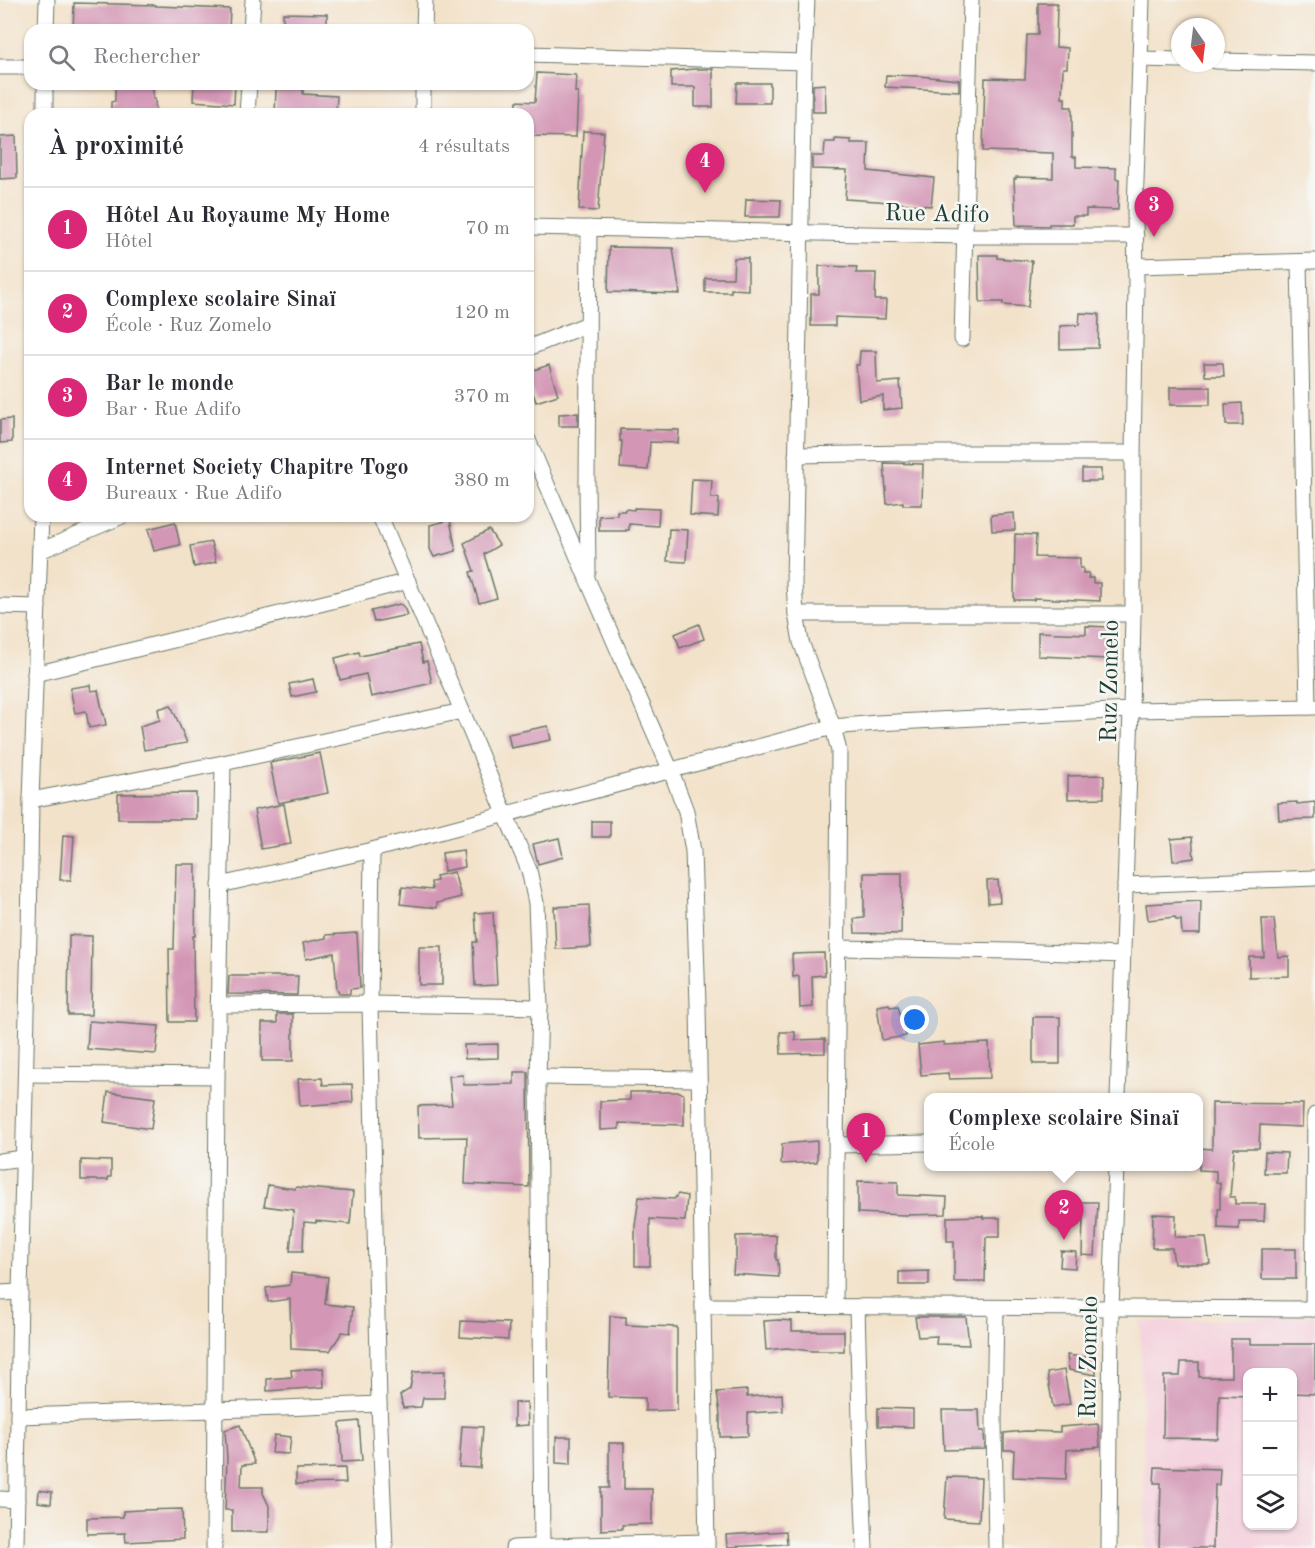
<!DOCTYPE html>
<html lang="fr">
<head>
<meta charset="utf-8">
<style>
  :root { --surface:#fff; --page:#f7f7f7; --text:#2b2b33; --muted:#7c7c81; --line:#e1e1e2; --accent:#db2777 }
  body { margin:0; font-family:"Old Standard TT",serif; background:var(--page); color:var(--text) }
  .controls { position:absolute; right:18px; bottom:18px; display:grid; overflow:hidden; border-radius:12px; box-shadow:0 2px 4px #0004 }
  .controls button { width:54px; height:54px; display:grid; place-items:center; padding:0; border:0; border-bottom:2px solid var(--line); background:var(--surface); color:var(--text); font:30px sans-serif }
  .compass { position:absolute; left:1171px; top:18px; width:54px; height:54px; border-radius:50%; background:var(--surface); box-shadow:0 2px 4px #0004; rotate:166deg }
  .you { position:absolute; left:915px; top:1020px; width:21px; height:21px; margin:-15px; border:4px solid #fff; border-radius:50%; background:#1a73e8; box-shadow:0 0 0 9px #1a73e833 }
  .badge { display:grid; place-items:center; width:39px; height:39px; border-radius:50%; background:var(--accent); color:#fff; font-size:20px; font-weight:700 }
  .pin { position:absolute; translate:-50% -50px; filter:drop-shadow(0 2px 3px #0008) }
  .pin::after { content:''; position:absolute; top:32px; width:21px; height:18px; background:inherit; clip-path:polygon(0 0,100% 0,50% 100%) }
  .popup { position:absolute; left:924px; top:1093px; width:279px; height:78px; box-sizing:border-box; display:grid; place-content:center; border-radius:12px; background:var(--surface); filter:drop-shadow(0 2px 4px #0005); font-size:20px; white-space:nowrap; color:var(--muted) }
  .popup b { font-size:22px; color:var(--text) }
  .popup::after { content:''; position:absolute; left:50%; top:100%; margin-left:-12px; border:12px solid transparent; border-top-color:var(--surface) }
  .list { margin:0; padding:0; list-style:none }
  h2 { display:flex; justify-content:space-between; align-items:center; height:78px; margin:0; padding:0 24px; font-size:26px }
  h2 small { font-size:20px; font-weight:400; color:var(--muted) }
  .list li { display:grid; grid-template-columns:39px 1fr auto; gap:18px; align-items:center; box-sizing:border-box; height:84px; padding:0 24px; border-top:2px solid var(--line) }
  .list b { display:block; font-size:22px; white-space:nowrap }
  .list p { margin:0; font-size:20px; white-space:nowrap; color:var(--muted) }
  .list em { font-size:20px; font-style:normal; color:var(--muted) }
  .icon { flex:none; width:33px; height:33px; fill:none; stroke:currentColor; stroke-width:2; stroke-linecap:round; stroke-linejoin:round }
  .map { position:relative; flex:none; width:1315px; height:1548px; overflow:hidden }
  .search { position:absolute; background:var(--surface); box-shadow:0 2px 4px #0004; left:24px; top:24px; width:510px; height:66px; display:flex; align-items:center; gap:15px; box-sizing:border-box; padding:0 21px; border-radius:18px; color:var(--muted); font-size:22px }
  .panel { position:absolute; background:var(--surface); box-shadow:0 2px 4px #0004; left:24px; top:108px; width:510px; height:414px; border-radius:18px }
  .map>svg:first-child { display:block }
  .built { fill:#f4cfdc; fill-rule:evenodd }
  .building { fill:#d396b5 }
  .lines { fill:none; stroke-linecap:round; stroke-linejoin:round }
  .minor-casing { stroke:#697768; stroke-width:17 }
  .minor { stroke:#fff; stroke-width:15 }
  .labels { text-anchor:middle; stroke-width:5; stroke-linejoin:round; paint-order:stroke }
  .street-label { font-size:24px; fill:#1f3d34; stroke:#f6f6f2 }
</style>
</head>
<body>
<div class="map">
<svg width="1315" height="1548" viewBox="0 0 1315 1548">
  <rect width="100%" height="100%" fill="#f6f6f2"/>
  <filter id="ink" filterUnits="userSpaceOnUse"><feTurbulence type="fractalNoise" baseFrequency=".0167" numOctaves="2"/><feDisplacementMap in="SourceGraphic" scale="12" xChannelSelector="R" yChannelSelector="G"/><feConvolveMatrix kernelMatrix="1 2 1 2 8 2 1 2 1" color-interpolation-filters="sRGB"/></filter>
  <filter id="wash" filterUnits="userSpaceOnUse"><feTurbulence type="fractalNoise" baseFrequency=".008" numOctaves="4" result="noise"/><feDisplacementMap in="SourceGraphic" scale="24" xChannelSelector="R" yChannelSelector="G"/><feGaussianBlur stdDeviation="1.35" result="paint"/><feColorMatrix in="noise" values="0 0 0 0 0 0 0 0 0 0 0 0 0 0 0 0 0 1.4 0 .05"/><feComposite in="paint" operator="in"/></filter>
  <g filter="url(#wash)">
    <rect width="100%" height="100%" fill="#f3e2ca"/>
    <path class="built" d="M1315,1316v232h-169l-6,-226zM1248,1372h44v154h-44z"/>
    <g id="blocks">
      <g class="building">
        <path d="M74,3l82,2v1l74,3 -1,21h-156z"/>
        <path d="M1038,3h19l-1,44 12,1 -1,20h-4l-1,30h3v9h7v50h4v10l40,1v11h3l-1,31 -32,-1v7h-13v8h-24v2l-33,-1 -2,-46h2v-2l37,1v-25l-70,-2 2,-73 40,1 2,-44h11z"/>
        <path d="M283,13l44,1v16h-44z"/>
        <path d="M695,69h18v38h-18v-20h-24v-16z"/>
        <path d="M537,73l39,2 -1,17h3l-2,45 -48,-1v-22h-12l1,-13 18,1z"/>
        <path d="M886,75l33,1 40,4v11l-74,-4z"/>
        <path d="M737,83h33v20h-34z"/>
        <path d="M115,84h38v15h2l1,15h-45v-12l4,-1z"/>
        <path d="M194,84h41l-1,20 -41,-3z"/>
        <path d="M825,84l1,28h-13v-27z"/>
        <path d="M276,89h27v5l34,2 -1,18h-61z"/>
        <path d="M583,131l21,1 -6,79 -19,-1z"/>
        <path d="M16,136l1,42 -17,1v-42z"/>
        <path d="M835,139l16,1v3h18l-1,28 66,7 -3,28 -54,-5 -32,-2 2,-29 -35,-1v-13h12l1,-14h10z"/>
        <path d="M746,199l35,1 -1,17h-35z"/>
        <path d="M609,247l64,1 7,46 -72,-2z"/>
        <path d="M979,255h18v3l35,3 -4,46 -25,-2v-3h-23z"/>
        <path d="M734,258h14v32l-17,-1v3h-26v-14h28z"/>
        <path d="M819,266l38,1 -1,6h20l-1,27h11l-1,19 -50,-2v9h-24v-32h8z"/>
        <path d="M1080,313l19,1 -1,34 -38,1v-23l19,-1z"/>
        <path d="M860,351h16l1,32 23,-2 2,27 -19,2v-14l-24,4 -3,-35h3z"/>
        <path d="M1204,363h19l1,13h-19z"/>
        <path d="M549,365l9,30 -22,7 -8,-24v-6z"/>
        <rect x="1170" y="387" width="40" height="18"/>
        <path d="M1242,403l1,22h-17l-1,-21z"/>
        <path d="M578,413v13h-19v-12z"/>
        <path d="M12,419v23l-12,1v-23z"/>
        <path d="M620,429l59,1 -1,13 -28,-1 -2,28 -28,-2 2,-27h-2z"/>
        <path d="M884,463l39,1 -1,41h-19v-3l-16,2z"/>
        <rect x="1082" y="469" width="19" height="12"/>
        <path d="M692,479l20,1 -1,18h8l-1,19 -28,-2z"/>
        <path d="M634,508l25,1 -1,17 -29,-2v6h-3v1h-27v-15l18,-1v-4h8v-2l9,1z"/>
        <path d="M1014,513l1,17 -23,1 -1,-16z"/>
        <path d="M450,520l6,31 -22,6 -4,-8v-24z"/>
        <path d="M175,522l5,23 -26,6 -6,-22z"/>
        <path d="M669,529l19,1 -2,32 -19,-1z"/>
        <path d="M489,530l10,15 -15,9 13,44 -18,5 -9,-31 4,-1 -10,-28z"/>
        <path d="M1015,534l21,1 -1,22 45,1v10h3v5h6l-1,5h5v5h7v18l-66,-3v2h-20z"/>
        <path d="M211,542l5,20 -22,5 -4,-21z"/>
        <path d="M400,604l4,3 3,8 -33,7 -3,-11z"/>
        <path d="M699,624l5,15 -24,9 -5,-14z"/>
        <path d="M1086,626l22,1v32l-70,-3v-24l48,2z"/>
        <path d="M419,644l4,18 4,-1 5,22 -61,14 -5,-23 -26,6 -5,-22 24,-6 1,4z"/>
        <path d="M313,679l3,13 -24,5 -3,-13z"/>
        <path d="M90,685l1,6 7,-1 5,24h1l2,11 -17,3 -3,-17 -11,2 -5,-25z"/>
        <path d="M171,705l16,38 -43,7 -4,-24 20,-6 -2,-11z"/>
        <path d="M548,726l3,14 -40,8 -3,-14z"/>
        <path d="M320,753l8,40 -50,10 -8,-40z"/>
        <path d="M1104,775v23l-36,1v-23z"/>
        <path d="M196,793v26h-78v-25z"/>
        <path d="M1297,802v2l18,-2v17l-36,1 -1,-17z"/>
        <path d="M284,804l7,40 -30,5 -7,-39z"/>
        <rect x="592" y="821" width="18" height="16"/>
        <path d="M63,835l11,1 -3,44h-11z"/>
        <path d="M1192,837l2,21 -21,3 -2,-22z"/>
        <path d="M559,838l4,19 -25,7 -5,-20z"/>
        <path d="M463,850l2,17 -21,4 -2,-18z"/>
        <path d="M176,864h20l-1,72h-2l1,86h-24l-1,-73h5z"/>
        <path d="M454,872l7,25 -24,6v5l-37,-4 2,-17 30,3 -1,-8 6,-1 -1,-5z"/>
        <path d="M864,873h38l-1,61 -46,-1 -1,-14 10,-1z"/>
        <path d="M998,880l2,22 -12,1 -1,-22z"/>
        <path d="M1201,901l-1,33h-18l-1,-14h-5l-1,-3 -27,3 -2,-16z"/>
        <path d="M589,905l2,42 -35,2 -2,-42z"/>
        <path d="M493,912l4,73 -22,1 -2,-44h4l-2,-29z"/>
        <path d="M1262,919h12l4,38 11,-1v20l-40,1v-20h15z"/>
        <path d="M357,933l3,55 -10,1v5h-11l-1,-4h-1l-3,-37 -28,6 -3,-16 23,-5v-3z"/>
        <path d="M69,935l23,1 -1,79h-23z"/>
        <rect x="419" y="947" width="23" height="38"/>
        <path d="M824,953l1,22 -13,1 1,31 -13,1 -1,-32 -6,1 -1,-23z"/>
        <path d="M229,976h69l-1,19 -69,-1z"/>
        <path d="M889,1004l1,3 8,-1 8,30 -24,4 -5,-34z"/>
        <path d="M277,1014h16v47h-31v-38h15z"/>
        <rect x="1033" y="1017" width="27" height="47"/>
        <path d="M89,1021l70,5 -3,28 -69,-5z"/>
        <path d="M780,1032h15v8l30,-1v14l-44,1z"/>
        <path d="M944,1042v3l45,-2 1,35 -41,1 -1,-6 -27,2 -3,-30z"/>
        <path d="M498,1044v14l-33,1 -1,-14z"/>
        <path d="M514,1072h14l1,115 -64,-3 2,-47 -48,1 -1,-32 34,-1 -3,-29 14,-1 1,10 50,-1z"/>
        <path d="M322,1078l1,7 29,-1 1,18 -53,4 -2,-27z"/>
        <path d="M108,1092l47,6 -4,31 -47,-7z"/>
        <path d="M630,1092h50l4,3v30l-65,-2v6l-19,1v-29l30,-1z"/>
        <path d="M1212,1103l91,1 -1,23 -42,-2 -1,23h-25l-4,49h5v7h30l-1,17h-25v8l-21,-1v-19h2v-26l-4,-1v-11l-17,-1v-22l13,1z"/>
        <path d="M817,1141v21l-36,2 1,-20z"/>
        <path d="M1265,1152l22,1 -1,20h-22z"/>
        <path d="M81,1160l30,1v16h-3v3h-27z"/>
        <path d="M858,1181l40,1v13l49,2 -1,17 -41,1 -47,-2z"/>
        <path d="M268,1185l27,4 1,-2 57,5 -3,32 -34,-3v2l-12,-1 -1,29h-13l4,-41 -30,-4z"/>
        <path d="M678,1194l9,2 -2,25 -35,-2v47h-15v-40l4,-29 35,2z"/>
        <path d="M1060,1195l16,1v6h22l-3,54 -13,-1 1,-38 -24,-1z"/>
        <path d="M1153,1214l23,1 -1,22h31l4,27h-36l-2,-16h-20z"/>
        <path d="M983,1216v2h17v19h-14l-1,45h-31v-41h-7v-24z"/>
        <path d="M776,1235v25h2l1,17 -46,-3 1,-14h2v-24z"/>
        <rect x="1262" y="1249" width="34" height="30"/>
        <path d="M1061,1251l15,1 -1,16 -15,-1z"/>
        <path d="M929,1271v14h-30v-13z"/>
        <path d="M291,1273l37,4 -3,27 28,3 -3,26 -8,-1 -12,19 -39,-2 -1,-50 -22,3 -2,-14 24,-3z"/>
        <path d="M610,1316l16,1v8l51,2v83l-32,1v-13l-37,-1z"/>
        <path d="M915,1317h51l3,28 -33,-1 1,-8 -19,1z"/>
        <path d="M779,1320l13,1v10h52v20h-33l-24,-3 -21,2 -2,-29z"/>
        <path d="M461,1321l48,2 -1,17 -48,-3z"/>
        <path d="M1231,1339h19v5h65v50l-22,-1v-21h-45v24l-29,-1 -1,44 -55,-1 1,-62h16l1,-14h18v15h32z"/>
        <path d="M1067,1355l29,4v16l-27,-5z"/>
        <path d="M323,1368l1,19 -57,4v-12l25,-2 -1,-7z"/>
        <path d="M1064,1370l6,34 -17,3 -6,-34z"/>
        <path d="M445,1371l-1,27h-21l-2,9 -18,1 -3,-13 10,-6 3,-17z"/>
        <path d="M747,1390v7l35,-3 1,17 -35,2v23l-28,1v-22l-3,-23z"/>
        <path d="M527,1402l1,23 -14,1v-23z"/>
        <path d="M878,1408l35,1v18l-35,-1z"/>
        <path d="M942,1410h37l1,21h4l1,18 -41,1z"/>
        <path d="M359,1421l3,40 -20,1 -2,-39z"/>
        <path d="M1098,1424l2,23 -33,3 -1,29 -53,-2 1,-27h-10v-17l22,-2 34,1v-5z"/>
        <path d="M240,1425l15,39 -13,1 -1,22h22v6l6,13v26h-37v-22h-7l2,-52 -2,-28z"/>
        <path d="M462,1426l21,1 -3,41 -21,-1z"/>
        <path d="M274,1435l17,2 -2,17 -17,-1z"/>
        <path d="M556,1437h15v27l-15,-1z"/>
        <path d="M609,1443h15v46h28v35l-30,1v4l-21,1v-42h8z"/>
        <path d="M1155,1467l65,2 -1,16h-4l-2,63h-54l2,-65h-7z"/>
        <path d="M345,1468l1,15 -50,1v-15z"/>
        <path d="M947,1477l34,1 -2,43 -35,-2z"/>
        <path d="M39,1490l13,2 -1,12 -13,-2z"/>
        <path d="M182,1509l1,30 -57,3 -1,-9 -38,1v-16l36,-1v-6l17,-1z"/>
        <path d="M786,1531l1,13 -60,3 -1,-12z"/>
      </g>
    </g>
  </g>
  <g filter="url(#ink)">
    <use href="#blocks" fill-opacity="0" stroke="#697768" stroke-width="1.5"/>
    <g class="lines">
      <defs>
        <g id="minor">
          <path d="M807,0l-3,62 -10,522 2,30 5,28 32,85 6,24 -4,555"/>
          <path d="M46,30l1,-30"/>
          <path d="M251,30l2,-30"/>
          <path d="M424,30l1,-30"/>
          <path d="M528,54l276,8"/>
          <path d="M1140,59l40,1"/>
          <path d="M1216,61l99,2"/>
          <path d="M0,67h30"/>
          <path d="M45,114v-30"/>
          <path d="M247,114l2,-30"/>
          <path d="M423,114v-30"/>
          <path d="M528,227l437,9h171"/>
          <path d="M1299,262l9,445"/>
          <path d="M1136,266l179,-5"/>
          <path d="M962,339l9,-339"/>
          <path d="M528,348l60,-24"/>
          <path d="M528,440l60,141 83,190 15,40 7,40 5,154 9,543"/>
          <path d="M796,455l111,-2h226"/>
          <path d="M380,516l149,354 7,33 4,104 -2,70 4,470"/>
          <path d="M40,551l82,-35"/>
          <path d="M588,572l-1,-88 2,-256"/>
          <path d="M0,606l38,1"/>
          <path d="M796,614h337"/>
          <path d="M35,674l297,-73 76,-20"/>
          <path d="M31,800l192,-37 239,-52"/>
          <path d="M372,850l-2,154 9,400 6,144"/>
          <path d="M220,885l152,-35 461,-123 44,-4 254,-13 184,-3"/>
          <path d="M1125,885l190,-7"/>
          <path d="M837,948l175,3 111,4"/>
          <path d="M218,1005l152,-1 170,3"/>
          <path d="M26,1074l191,2"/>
          <path d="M538,1077l161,2"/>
          <path d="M1118,1098l13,-388 2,-96v-161l3,-168 -1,-74 7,-211"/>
          <path d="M837,1145l92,-2"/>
          <path d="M0,1161l23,-3"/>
          <path d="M0,1293l20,-1"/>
          <path d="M703,1306l612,3"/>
          <path d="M857,1307l4,150 4,91"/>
          <path d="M1313,1309l2,-194"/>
          <path d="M18,1416l265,-8 96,-4"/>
          <path d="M0,1499l17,1"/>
          <path d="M16,1548l4,-256 9,-359 2,-133 10,-284"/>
          <path d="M214,1548l3,-472 6,-313"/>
          <path d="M513,1548l67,-3 127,-3"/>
          <path d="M996,1548l-2,-126 2,-114"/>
          <path d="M1109,1548l2,-239 5,-143"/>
        </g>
      </defs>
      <use href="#minor" class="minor-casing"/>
      <use href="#minor" class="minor"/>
    </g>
  </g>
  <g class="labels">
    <g class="street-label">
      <text transform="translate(937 213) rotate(1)" y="8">Rue Adifo</text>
      <text transform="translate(1109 681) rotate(-89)" y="8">Ruz Zomelo</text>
      <text transform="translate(1088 1357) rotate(-89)" y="8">Ruz Zomelo</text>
    </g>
  </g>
</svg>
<div class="controls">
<button>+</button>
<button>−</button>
<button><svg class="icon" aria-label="layers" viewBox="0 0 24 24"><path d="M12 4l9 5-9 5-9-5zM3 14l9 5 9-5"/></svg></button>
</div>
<svg class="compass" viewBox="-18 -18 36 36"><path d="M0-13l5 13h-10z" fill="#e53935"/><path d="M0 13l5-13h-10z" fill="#7c7c81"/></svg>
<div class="you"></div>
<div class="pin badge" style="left:866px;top:1163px">1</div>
<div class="pin badge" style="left:1064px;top:1240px">2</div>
<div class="popup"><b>Complexe scolaire Sinaï</b>École</div>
<div class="pin badge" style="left:1154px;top:237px">3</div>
<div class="pin badge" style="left:705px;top:193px">4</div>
<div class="search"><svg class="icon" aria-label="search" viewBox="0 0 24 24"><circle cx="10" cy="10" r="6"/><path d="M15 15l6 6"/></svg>Rechercher</div>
<section class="panel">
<h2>À proximité<small>4 résultats</small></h2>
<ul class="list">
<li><span class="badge">1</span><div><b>Hôtel Au Royaume My Home</b><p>Hôtel</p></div><em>70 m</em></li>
<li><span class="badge">2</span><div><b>Complexe scolaire Sinaï</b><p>École · Ruz Zomelo</p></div><em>120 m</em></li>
<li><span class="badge">3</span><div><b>Bar le monde</b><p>Bar · Rue Adifo</p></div><em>370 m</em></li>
<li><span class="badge">4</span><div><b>Internet Society Chapitre Togo</b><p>Bureaux · Rue Adifo</p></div><em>380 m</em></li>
</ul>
</section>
</div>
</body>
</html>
